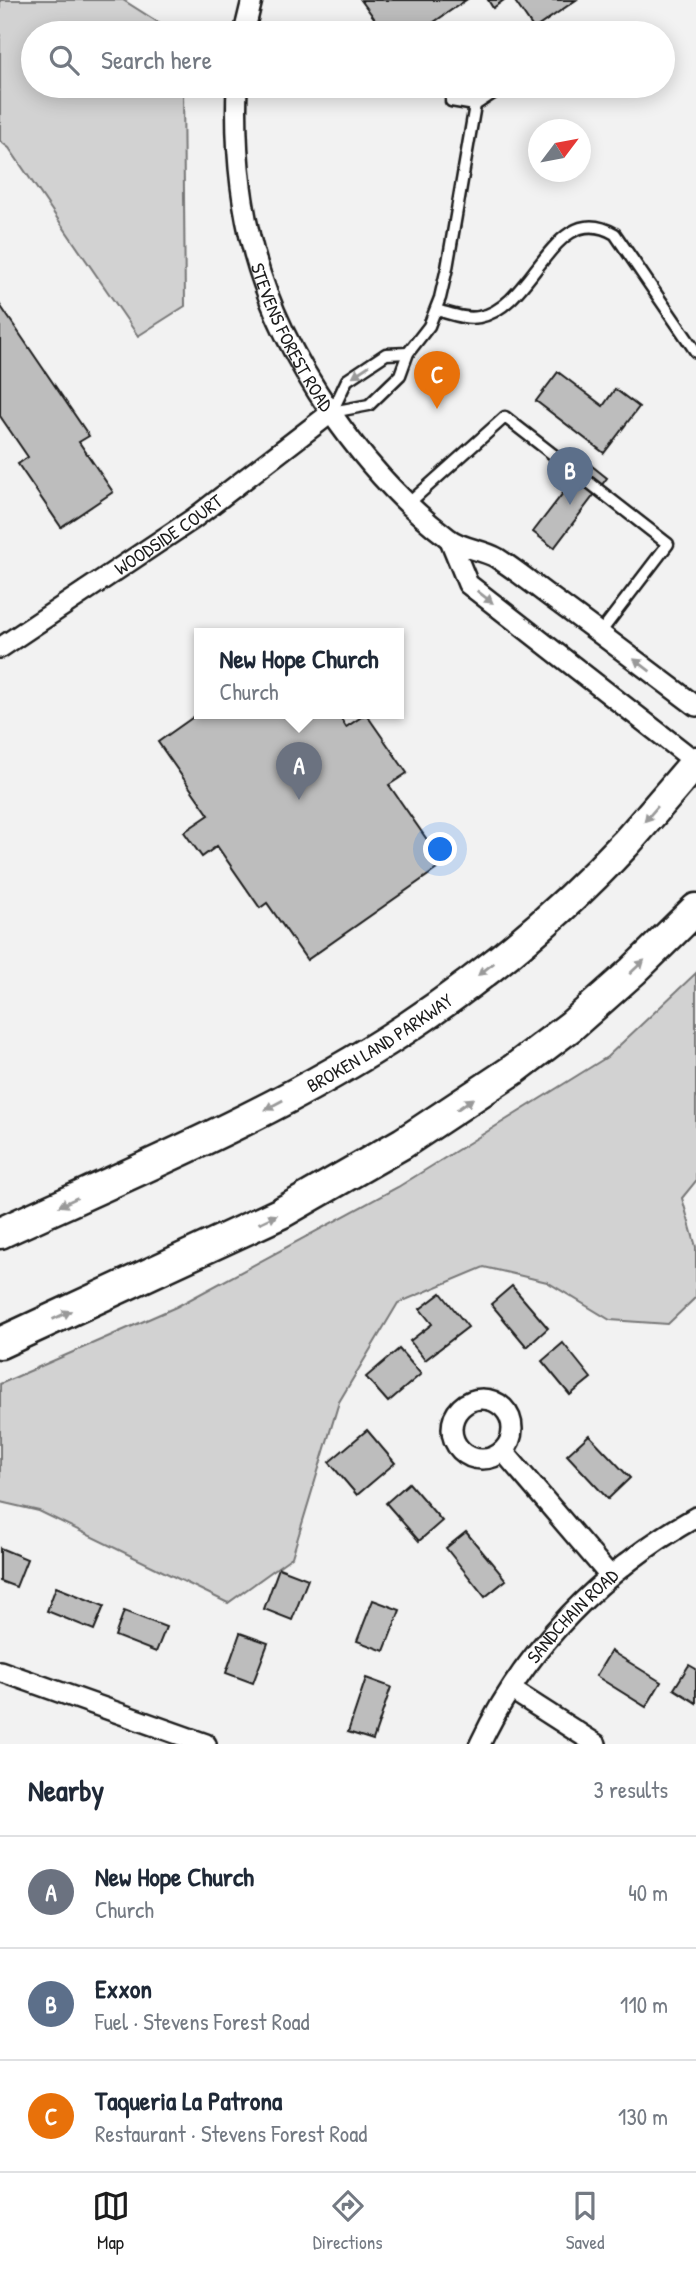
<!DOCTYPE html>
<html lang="en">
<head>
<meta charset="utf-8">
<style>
  :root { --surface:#fff; --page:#f2f2f3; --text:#1f2937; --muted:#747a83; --line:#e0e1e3; --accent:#1c1c1c }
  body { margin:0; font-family:"Patrick Hand",sans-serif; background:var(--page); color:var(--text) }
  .compass { position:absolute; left:528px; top:119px; width:63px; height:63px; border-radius:50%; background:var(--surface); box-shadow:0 4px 18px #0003; rotate:58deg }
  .you { position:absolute; left:441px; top:850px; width:24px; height:24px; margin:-18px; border:5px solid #fff; border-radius:50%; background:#1a73e8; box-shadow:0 0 0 10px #1a73e833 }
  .badge { display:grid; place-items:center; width:46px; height:46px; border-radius:50%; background:var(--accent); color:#fff; font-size:23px; font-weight:700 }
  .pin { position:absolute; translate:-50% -58px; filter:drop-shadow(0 2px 4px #0008) }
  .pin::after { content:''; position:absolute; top:37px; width:24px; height:21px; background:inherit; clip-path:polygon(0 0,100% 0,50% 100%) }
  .popup { position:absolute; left:194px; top:628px; width:210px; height:91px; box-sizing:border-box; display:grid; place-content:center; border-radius:0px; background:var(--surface); filter:drop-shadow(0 2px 5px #0005); font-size:23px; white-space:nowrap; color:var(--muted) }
  .popup b { font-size:26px; color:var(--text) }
  .popup::after { content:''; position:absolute; left:50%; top:100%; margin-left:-14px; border:14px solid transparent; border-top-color:var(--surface) }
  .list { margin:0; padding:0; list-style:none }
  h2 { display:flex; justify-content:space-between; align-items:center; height:91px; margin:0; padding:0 28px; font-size:30px }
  h2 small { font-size:23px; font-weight:400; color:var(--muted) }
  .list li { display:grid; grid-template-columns:46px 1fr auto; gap:21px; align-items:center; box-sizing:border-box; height:112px; padding:0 28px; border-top:2px solid var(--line) }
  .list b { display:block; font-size:26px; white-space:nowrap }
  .list p { margin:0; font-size:23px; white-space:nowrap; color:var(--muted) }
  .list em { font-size:23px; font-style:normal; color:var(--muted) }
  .icon { flex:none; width:38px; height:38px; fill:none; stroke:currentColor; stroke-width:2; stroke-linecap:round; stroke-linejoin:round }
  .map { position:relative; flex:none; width:696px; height:1744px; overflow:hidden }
  .search { position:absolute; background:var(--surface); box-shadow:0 4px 18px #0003; left:21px; right:21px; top:21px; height:77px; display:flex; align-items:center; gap:18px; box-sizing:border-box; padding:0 24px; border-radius:38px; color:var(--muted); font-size:26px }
  .sheet { height:427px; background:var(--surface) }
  nav { display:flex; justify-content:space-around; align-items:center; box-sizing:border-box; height:98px; border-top:2px solid var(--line); background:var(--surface); font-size:19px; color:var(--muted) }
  nav a { display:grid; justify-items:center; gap:4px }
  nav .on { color:var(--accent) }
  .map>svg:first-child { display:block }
  .green { fill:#d2d2d2; stroke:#777; stroke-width:2 }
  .building { fill:#bdbdbd; stroke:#1c1c1c; stroke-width:2 }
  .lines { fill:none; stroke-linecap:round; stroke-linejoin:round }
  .lane-casing { stroke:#1c1c1c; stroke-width:15 }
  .street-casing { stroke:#1c1c1c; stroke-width:24 }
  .primary-casing { stroke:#1c1c1c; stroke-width:35 }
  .lane { stroke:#fff; stroke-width:10 }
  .street { stroke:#fff; stroke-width:19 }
  .primary { stroke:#fff; stroke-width:30 }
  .oneway { fill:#999 }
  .labels { text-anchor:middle; stroke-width:6; stroke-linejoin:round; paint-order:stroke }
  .street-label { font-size:19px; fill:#1c1c1c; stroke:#fff }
</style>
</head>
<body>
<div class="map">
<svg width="696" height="1744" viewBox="0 0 696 1744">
  <rect width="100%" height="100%" fill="#f2f2f2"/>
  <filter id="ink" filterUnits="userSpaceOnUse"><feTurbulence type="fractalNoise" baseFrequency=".0143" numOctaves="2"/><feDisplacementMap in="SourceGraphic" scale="14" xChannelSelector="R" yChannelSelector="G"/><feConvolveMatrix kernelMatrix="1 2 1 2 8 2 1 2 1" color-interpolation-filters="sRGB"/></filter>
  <g filter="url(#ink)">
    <g class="green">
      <path d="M0,0h123l52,33h-142v53h150l2,220 -47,30 -129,-188 -9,-7z"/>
      <path d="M696,973v208l-14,17 14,49v50l-28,27 -58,-4 -63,-38 -63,-15 -86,36 -59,99 -47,155 -64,46 -189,-92 -39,-9v-118l176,-77 222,-120 209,-130z"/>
    </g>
    <g class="building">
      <path d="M361,0h105l-48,33h-33z"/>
      <path d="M488,0h16l-11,8z"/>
      <path d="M514,0h62l-42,29z"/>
      <path d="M0,305l89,131 -10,6 34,50 -52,35 -43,-63 10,-7 -28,-41z"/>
      <path d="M558,372l45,34 12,-17 24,18 -35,46 -68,-52z"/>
      <path d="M587,462l20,16 -53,70 -21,-16z"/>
      <path d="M199,713l2,2 137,-1 8,13 20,-13 41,59 -18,12 55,79 -137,96 -40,-57 -7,5 -43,-62 -15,11 -18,-25 25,-17 -51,-73z"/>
      <path d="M512,1286l36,42 -21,19 -36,-43z"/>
      <path d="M441,1293l27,34 -43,33 -15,-19 22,-17 -12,-15z"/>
      <path d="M563,1343l28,35 -21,17 -28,-34z"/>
      <path d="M399,1349l22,25 -33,28 -22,-25z"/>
      <path d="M367,1430l28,33 -38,32 -28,-33z"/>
      <path d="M589,1435l41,43 -22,21 -41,-44z"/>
      <path d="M409,1483l33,38 -23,20 -33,-38z"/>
      <path d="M466,1532l40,48 -21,17 -39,-49z"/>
      <path d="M0,1548l27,11 -11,28 -16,-6z"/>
      <path d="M279,1568l29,11 -16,41 -28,-11z"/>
      <path d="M56,1587l48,19 -10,24 -47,-19z"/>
      <path d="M373,1600l27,10 -16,41 -27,-10z"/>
      <path d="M124,1611l42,16 -10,25 -41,-16z"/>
      <path d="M240,1633l28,10 -15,40 -27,-10z"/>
      <path d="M611,1651l50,31 -15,25 -50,-31z"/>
      <path d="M689,1665l7,4v34l-22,-14z"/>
      <path d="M366,1678l25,9 -18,53 -25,-8z"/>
    </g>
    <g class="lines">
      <defs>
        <g id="lane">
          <path d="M453,86l-2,15 24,4 29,-19"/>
          <path d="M436,310c13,3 29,10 43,7 56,-10 74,-120 136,-83l81,118"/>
          <path d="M332,412l37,-7 31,-30 8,-22 21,-27 11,-28 7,-30 28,-163"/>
          <path d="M332,412l15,-32 39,-26 22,-1"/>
          <path d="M409,503l96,-86 163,127 -68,89"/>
        </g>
        <g id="street">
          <path d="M244,33l8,-33"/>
          <path id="s1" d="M237,86c-2,56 2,112 17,167 29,105 108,220 194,285 13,11 34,11 49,20 19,12 37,27 55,40 49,36 96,72 144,108"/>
          <path d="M450,540l18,44 228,178"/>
          <path id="s2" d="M0,648l193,-129 139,-107"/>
          <circle cx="482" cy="1429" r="30"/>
          <path d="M503,1451l107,125"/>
          <path d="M0,1671l206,73"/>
          <path d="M512,1690l84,54"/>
          <path id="s3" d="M480,1744c45,-96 125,-176 216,-227"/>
        </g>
        <g id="primary">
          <path id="s4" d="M0,1233c137,-63 279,-121 405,-204 80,-53 157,-117 222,-187 23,-26 46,-53 69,-80"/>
          <path d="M0,1343l281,-130 122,-70 110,-73 58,-44 62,-55 63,-62"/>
        </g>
      </defs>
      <use href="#lane" class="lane-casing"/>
      <use href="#street" class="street-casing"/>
      <use href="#primary" class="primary-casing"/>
      <use href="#lane" class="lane"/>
      <use href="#street" class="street"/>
      <use href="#primary" class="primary"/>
    </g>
    <defs><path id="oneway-solid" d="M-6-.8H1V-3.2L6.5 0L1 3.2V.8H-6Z" transform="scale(1.75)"/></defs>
    <g class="oneway">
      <use href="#oneway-solid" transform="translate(361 371) rotate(147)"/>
      <use href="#oneway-solid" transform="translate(485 597) rotate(38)"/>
      <use href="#oneway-solid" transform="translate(642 665) rotate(-143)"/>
      <use href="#oneway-solid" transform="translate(651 814) rotate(131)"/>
      <use href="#oneway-solid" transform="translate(637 967) rotate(-43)"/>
      <use href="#oneway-solid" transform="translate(486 969) rotate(142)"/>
      <use href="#oneway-solid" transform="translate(465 1104) rotate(-35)"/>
      <use href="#oneway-solid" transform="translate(274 1105) rotate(151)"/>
      <use href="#oneway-solid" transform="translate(68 1202) rotate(155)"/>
      <use href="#oneway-solid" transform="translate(268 1219) rotate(-25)"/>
      <use href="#oneway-solid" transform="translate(62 1315) rotate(-25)"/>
    </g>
  </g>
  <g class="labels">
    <g class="street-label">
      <text dy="7" stroke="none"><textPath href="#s1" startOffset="261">STEVENS FOREST ROAD</textPath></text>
      <text dy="7" stroke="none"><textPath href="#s2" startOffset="203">WOODSIDE COURT</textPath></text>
      <text dy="7" stroke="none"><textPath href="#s4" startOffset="425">BROKEN LAND PARKWAY</textPath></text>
      <text dy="7" stroke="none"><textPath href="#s3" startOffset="159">SANDCHAIN ROAD</textPath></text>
    </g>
  </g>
</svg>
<svg class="compass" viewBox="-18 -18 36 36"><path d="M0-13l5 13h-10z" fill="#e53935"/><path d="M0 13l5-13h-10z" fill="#747a83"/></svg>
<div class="you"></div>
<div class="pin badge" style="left:299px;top:800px;background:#6b7280">A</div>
<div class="popup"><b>New Hope Church</b>Church</div>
<div class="pin badge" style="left:570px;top:505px;background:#5c6f8a">B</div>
<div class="pin badge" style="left:437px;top:409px;background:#e8710a">C</div>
<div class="search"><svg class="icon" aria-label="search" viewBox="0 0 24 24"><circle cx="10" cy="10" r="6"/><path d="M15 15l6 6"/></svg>Search here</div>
</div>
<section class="sheet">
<h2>Nearby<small>3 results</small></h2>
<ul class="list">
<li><span class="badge" style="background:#6b7280">A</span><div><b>New Hope Church</b><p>Church</p></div><em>40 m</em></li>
<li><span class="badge" style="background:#5c6f8a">B</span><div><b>Exxon</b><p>Fuel · Stevens Forest Road</p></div><em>110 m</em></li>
<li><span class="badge" style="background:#e8710a">C</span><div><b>Taqueria La Patrona</b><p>Restaurant · Stevens Forest Road</p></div><em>130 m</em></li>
</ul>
</section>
<nav>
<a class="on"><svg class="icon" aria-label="map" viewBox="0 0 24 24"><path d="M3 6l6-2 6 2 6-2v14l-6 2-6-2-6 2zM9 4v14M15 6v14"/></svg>Map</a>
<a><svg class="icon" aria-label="directions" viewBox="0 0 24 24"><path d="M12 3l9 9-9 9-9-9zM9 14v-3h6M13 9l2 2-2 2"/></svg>Directions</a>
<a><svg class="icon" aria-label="saved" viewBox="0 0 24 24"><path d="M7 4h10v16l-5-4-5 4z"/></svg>Saved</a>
</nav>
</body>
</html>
